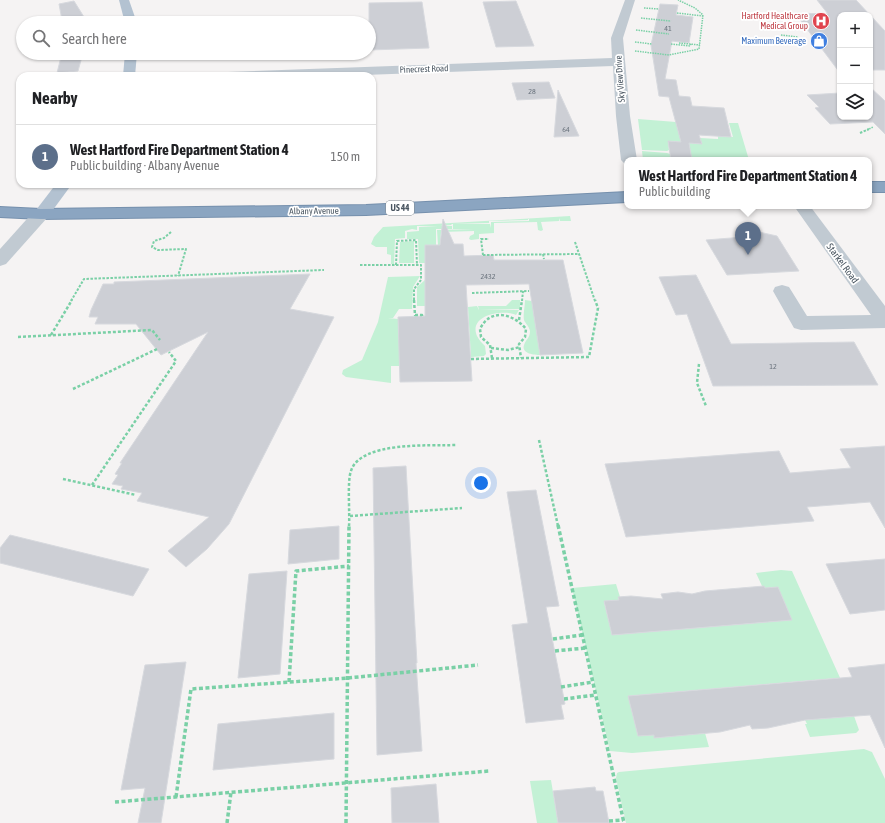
<!DOCTYPE html>
<html lang="en">
<head>
<meta charset="utf-8">
<style>
  :root { --surface:#fff; --page:#f2f2f2; --text:#202124; --muted:#757577; --line:#e0e0e0; --accent:#1a73e8 }
  body { margin:0; font-family:"Asap Condensed",sans-serif; background:var(--page); color:var(--text) }
  .controls { position:absolute; right:12px; top:12px; display:grid; overflow:hidden; border-radius:8px; box-shadow:0 1px 3px #0004 }
  .controls button { width:36px; height:36px; display:grid; place-items:center; padding:0; border:0; border-bottom:1px solid var(--line); background:var(--surface); color:var(--text); font:20px sans-serif }
  .you { position:absolute; left:481px; top:483px; width:14px; height:14px; margin:-10px; border:3px solid #fff; border-radius:50%; background:#1a73e8; box-shadow:0 0 0 6px #1a73e833 }
  .badge { display:grid; place-items:center; width:26px; height:26px; border-radius:50%; background:var(--accent); color:#fff; font-size:13px; font-weight:700 }
  .pin { position:absolute; translate:-50% -33px; filter:drop-shadow(0 1px 2px #0008) }
  .pin::after { content:''; position:absolute; top:21px; width:14px; height:12px; background:inherit; clip-path:polygon(0 0,100% 0,50% 100%) }
  .popup { position:absolute; left:624px; top:157px; width:248px; height:52px; box-sizing:border-box; display:grid; place-content:center; border-radius:8px; background:var(--surface); filter:drop-shadow(0 1px 3px #0005); font-size:13px; white-space:nowrap; color:var(--muted) }
  .popup b { font-size:15px; color:var(--text) }
  .popup::after { content:''; position:absolute; left:50%; top:100%; margin-left:-8px; border:8px solid transparent; border-top-color:var(--surface) }
  .list { margin:0; padding:0; list-style:none }
  h2 { display:flex; justify-content:space-between; align-items:center; height:52px; margin:0; padding:0 16px; font-size:17px }
  h2 small { font-size:13px; font-weight:400; color:var(--muted) }
  .list li { display:grid; grid-template-columns:26px 1fr auto; gap:12px; align-items:center; box-sizing:border-box; height:64px; padding:0 16px; border-top:1px solid var(--line) }
  .list b { display:block; font-size:15px; white-space:nowrap }
  .list p { margin:0; font-size:13px; white-space:nowrap; color:var(--muted) }
  .list em { font-size:13px; font-style:normal; color:var(--muted) }
  .icon { flex:none; width:22px; height:22px; fill:none; stroke:currentColor; stroke-width:2; stroke-linecap:round; stroke-linejoin:round }
  .map { position:relative; flex:none; width:885px; height:823px; overflow:hidden }
  .search { position:absolute; background:var(--surface); box-shadow:0 1px 3px #0004; left:16px; top:16px; width:360px; height:44px; display:flex; align-items:center; gap:10px; box-sizing:border-box; padding:0 14px; border-radius:22px; color:var(--muted); font-size:15px }
  .panel { position:absolute; background:var(--surface); box-shadow:0 1px 3px #0004; left:16px; top:72px; width:360px; height:116px; border-radius:12px }
  .map>svg:first-child { display:block }
  .green { fill:#c3f1d5 }
  .building { fill:#cdcfd5; stroke:#d7d9de }
  .lines { fill:none; stroke-linecap:round; stroke-linejoin:round }
  .highway-casing { stroke:#7690ad; stroke-width:2 }
  .path-far3 { stroke:#7ad0a6; stroke-width:1.5; stroke-dasharray:1.5 1; stroke-linecap:butt }
  .path-far2 { stroke:#7ad0a6; stroke-width:2; stroke-dasharray:2.5 1.5; stroke-linecap:butt }
  .path-far1 { stroke:#7ad0a6; stroke-width:2.5; stroke-dasharray:3 2; stroke-linecap:butt }
  .path { stroke:#7ad0a6; stroke-width:3.5; stroke-dasharray:4 2.5; stroke-linecap:butt }
  .minor { fill:#c1cad2; fill-rule:evenodd }
  .major { fill:#b3c2d1; fill-rule:evenodd }
  .highway { fill:#8ba5c1; fill-rule:evenodd }
  .labels { text-anchor:middle; stroke-width:3.5; stroke-linejoin:round; paint-order:stroke }
  .number-label { font-size:8px; fill:#6b747e }
  .far-health-label { font-size:9px; fill:#be3a42; stroke:#fff; text-anchor:end }
  .far-shop-label { font-size:9px; fill:#366cbe; stroke:#fff; text-anchor:end }
  .far-street-label { font-size:9px; fill:#4a5661; stroke:#fff }
  .shield { fill:#fff; stroke:#808990; stroke-width:1 }
  .shield-label { font-size:9px; font-weight:bold; fill:#4a5661 }
  .street-label { font-size:10px; fill:#4a5661; stroke:#fff }
</style>
</head>
<body>
<div class="map">
<svg width="885" height="823" viewBox="0 0 885 823">
  <rect width="100%" height="100%" fill="#f5f3f3"/>
  <g class="green">
    <path d="M638,119l38,3 5,20 -13,-1 1,9 -2,1 -25,-1z"/>
    <path d="M729,123h9l11,37h-57l-3,-17 12,1 -1,-6 18,1v-3l15,1z"/>
    <path d="M642,151l25,2 3,1 1,6h-28z"/>
    <path d="M570,216l1,5h-11l-1,-3v3l-18,1 2,8 -2,1 -3,-1 -1,-8 -43,1v10l-15,1v5l-8,1 -2,-1 1,-3 4,-2v-3l-33,1 -1,13h-2l-1,-15 37,-1h-21v-5h37l1,4v-6l38,-1v-2h5h-6v1l-39,1v2l-37,1 -1,1 -11,1h12v3h-16v16h-11v18h-6l-1,-24h-11v-7l12,-1v-4l19,-1h-21v4l-5,-1 -7,2v7l-10,1 -1,25h-3v-9l-4,-1v-7h-11l-5,-3 3,-7 9,-10z"/>
    <path d="M414,241v22h-15l1,-21z"/>
    <path d="M420,276l-7,11 -1,22h-13l-6,9h-5l10,1v14l2,1v32h-9v17l-45,-6 -4,-3 1,-4 19,-10 16,-38 10,-45z"/>
    <path d="M425,280v26h-8v-19z"/>
    <path d="M512,300h8v9l-41,1 -1,-4h28z"/>
    <path d="M525,300l7,1 8,54c-5,0 -19,-1 -16,-10 2,-6 6,-7 6,-14 -1,-5 -5,-8 -6,-11 -1,-6 1,-14 1,-20z"/>
    <path d="M477,306l2,4h40l-3,5c-13,-6 -48,0 -39,21 2,4 5,7 8,10l1,8 -2,2 -13,1 -3,-50z"/>
    <path d="M781,570l11,1 49,109 -4,-2 -209,18 10,40 16,-1v3l51,-5 4,14 -77,6 -22,-2 -38,-163 44,-4 4,13h-2l1,3 -15,2 8,33 179,-15 -29,-34 -6,-13z"/>
    <path d="M854,716l5,14 -3,3 -46,4 -5,-13h2l-2,-4z"/>
    <path d="M864,749l8,3 13,27v44h-259l-10,-45 1,-5 2,-1z"/>
    <path d="M551,780l7,43h-21l-7,-42z"/>
  </g>
  <g class="building">
    <path d="M817,0h39l14,15h-30v58l-45,-60 33,1z"/>
    <path d="M74,1l10,16 -22,3 -3,-16z"/>
    <path d="M516,1l18,45 -38,1 -13,-45z"/>
    <path d="M422,2l7,46 -60,2v-47z"/>
    <path d="M660,4l18,1 -2,10 17,2 -4,26 -17,-2 -7,38 11,1 3,16 11,1 2,9 32,2 7,29 -32,-2 3,9 -13,-1 3,17h-21l-3,-19 13,1 -12,-45 -10,-1 -8,-51z"/>
    <path d="M870,15l15,16v39h-15z"/>
    <path d="M62,53h21l-5,18 -21,2z"/>
    <path d="M549,82l6,16 -38,2 -5,-17z"/>
    <path d="M870,87l15,14v33l-12,-12 -43,2 -15,-16 4,-1 -12,-12 33,-2v24h30z"/>
    <path d="M558,90l21,46 -25,1z"/>
    <path d="M443,219l11,25h9l1,12 29,-1 1,5h69l20,93 -43,2 -11,-71 -63,1 6,96 -72,1 -2,-65 27,-1v-71h15z"/>
    <path d="M759,232l18,4 22,35 -72,4 -21,-35 50,-4z"/>
    <path d="M310,274l-20,35 44,8 -105,207 -22,25 -21,18 -18,-16 41,-34 -72,-16 5,-8 -21,-4 2,-3 -11,-2 6,-9 -3,-1 7,-11h-2l88,-131 -47,23 -25,-31h-41l3,-7h-9l2,-7 12,-26h11v-2z"/>
    <path d="M696,275l35,69 123,-2 24,43 -165,1 -26,-72 -11,1 -17,-38z"/>
    <path d="M885,446v82l-15,-26 -63,5 7,14 -188,16 -21,-73 174,-13 11,22 61,-5 -11,-19z"/>
    <path d="M406,466l11,197h-1l6,88 -45,4 -4,-287z"/>
    <path d="M536,490l23,116 -13,1 19,97 -4,1 3,14 -38,4 -14,-98 16,-2 -21,-131z"/>
    <path d="M339,526v33l-51,5 2,-34z"/>
    <path d="M10,535l139,34 -16,27 -133,-33v-15z"/>
    <path d="M885,559v51l-35,4 -24,-50z"/>
    <path d="M287,571l-7,103 -42,4 11,-104z"/>
    <path d="M764,586l1,2 13,-1 14,33 -180,15 -8,-34 15,-1 -1,-3 13,-1 32,3 -2,-5 17,-2 14,2 13,-3z"/>
    <path d="M186,662l-25,161h-23l7,-35 -24,2 24,-125z"/>
    <path d="M885,664v84l-15,-33 -65,5 -37,8 -16,1 -2,-4 -30,7 -66,6v-3l-16,1 -10,-40 224,-19 -4,-9z"/>
    <path d="M334,713v46l-121,11 5,-46z"/>
    <path d="M436,784l3,39h-47l-1,-35z"/>
    <path d="M595,787l1,4h7l6,32h-51l-5,-32z"/>
  </g>
  <g class="lines">
    <defs>
      <g id="highway">
        <rect x="869" y="182" width="16" height="10"/>
        <path d="M627,192v10l-261,13 -325,4 -41,-2v-10l41,2 325,-4z"/>
      </g>
    </defs>
    <use href="#highway" class="highway-casing"/>
    <g class="path-far3">
      <path d="M644,8l15,1"/>
      <path d="M677,13l26,3"/>
      <path d="M641,18l30,3"/>
      <path d="M636,30l33,4"/>
      <path d="M781,35l17,2"/>
      <path d="M635,42l17,2"/>
      <path d="M679,43l21,2"/>
      <path d="M671,44l19,2 1,-2"/>
      <path d="M635,51l34,4 30,-6 4,-34 -8,-7 -17,-8"/>
      <path d="M867,130l6,-3"/>
    </g>
    <g class="path-far2">
      <path d="M860,133l9,-4"/>
      <path d="M171,232l-7,6 -10,3 -2,6 6,3 28,-1 -8,27"/>
      <path d="M575,242l20,59"/>
      <path d="M543,254l1,5"/>
      <path d="M483,255l96,-1"/>
      <path d="M483,255l-2,-16h8"/>
      <path d="M360,265h61v15l-7,9v12"/>
      <path d="M396,265l1,-24 19,-1 1,25"/>
      <path d="M472,293l57,-2"/>
      <path d="M71,301l13,-22 240,-9"/>
      <path d="M522,301l1,-10"/>
    </g>
    <g class="path-far1">
      <path d="M414,300l1,15h7v3"/>
      <path d="M519,320l3,-20"/>
      <path d="M51,335l21,-35"/>
      <path d="M18,337l134,-7 8,10"/>
      <path d="M491,348l17,2 12,-3"/>
      <path d="M492,358l-2,-13 -9,-8 -1,-8c10,-21 33,-16 46,0l-1,8 -6,7 2,14"/>
      <path d="M471,359l118,-2 9,-49 -3,-8"/>
      <path d="M699,364l-2,19 9,23"/>
      <path d="M73,389l84,-40"/>
      <path d="M539,440l19,86"/>
      <path d="M63,479l73,16"/>
      <path d="M92,485l84,-124 -7,-9"/>
      <path d="M350,516l112,-8"/>
      <path d="M349,526c1,-13 -2,-45 2,-55 9,-30 79,-25 105,-26"/>
    </g>
    <g class="path">
      <path d="M558,525l66,298"/>
      <path d="M553,639l29,-4"/>
      <path d="M555,651l30,-3"/>
      <path d="M289,682l7,-111 53,-5"/>
      <path d="M561,687l32,-5"/>
      <path d="M564,699l31,-4"/>
      <path d="M176,797l15,-108 157,-11 130,-13"/>
      <path d="M115,802l374,-31"/>
      <path d="M609,821l14,-1"/>
      <path d="M227,823l4,-31"/>
      <path d="M346,823l3,-298"/>
    </g>
    <g class="minor">
      <path d="M625,0h10l-12,38 7,78 7,44h-10v4l-3,-1 -3,-3 -5,-44 -3,-50 -277,10h-114l1,-3 5,-1 384,-14 -1,-20z"/>
      <path d="M794,206h16l75,100v22l-84,2 -7,-2 -21,-37 2,-4 7,-2 7,2 18,29 64,-1z"/>
      <path d="M41,209l6,1 2,4 -2,4 -41,46 -6,2v-17l35,-39z"/>
    </g>
    <g class="major">
      <path d="M119,0h10l8,23h-12z"/>
      <path d="M125,53h12l-2,23h-12z"/>
      <path d="M56,184h16l-25,34 -6,1 -6,-1 -2,-4z"/>
    </g>
    <use href="#highway" class="highway"/>
  </g>
  <defs>
    <symbol id="hospital-disc" viewBox="-11 -11 22 22"><circle r="9.5" fill="#e0444e" stroke="#fff"/><path d="M-5-5h3v3.5h4V-5h3V5h-3V1.5h-4V5h-3Z" fill="#fff"/></symbol>
    <symbol id="shop-disc" viewBox="-11 -11 22 22"><circle r="9.5" fill="#3f7fe0" stroke="#fff"/><path d="M-5-2.5h2.3a2.7 3.5 0 0 1 5.4 0H5L5.5 6h-11ZM-1.5-2.5h3a1.5 2.3 0 0 0-3 0Z" fill="#fff"/></symbol>
  </defs>
  <g fill-rule="evenodd">
    <use href="#hospital-disc" x="811" y="11" width="20" height="20"/>
    <use href="#shop-disc" x="809" y="31" width="20" height="20"/>
  </g>
  <g class="labels">
    <g class="number-label">
      <text x="668" y="31">41</text>
      <text x="532" y="94">28</text>
      <text x="566" y="132">64</text>
      <text x="488" y="279">2432</text>
      <text x="773" y="369">12</text>
    </g>
    <g class="far-health-label">
      <text x="808" y="19">Hartford Healthcare<tspan x="808" dy="10">Medical Group</tspan></text>
    </g>
    <g class="far-shop-label">
      <text x="806" y="44">Maximum Beverage</text>
    </g>
    <g class="far-street-label">
      <text transform="translate(424 69) rotate(-2)" y="3">Pinecrest Road</text>
      <text transform="translate(620 79) rotate(-94)" y="3">Sky View Drive</text>
      <text transform="translate(314 211) rotate(-1)" y="3">Albany Avenue</text>
    </g>
    <rect class="shield" x="386" y="201" width="28" height="14" rx="3"/>
    <g class="shield-label">
      <text x="400" y="211">US 44</text>
    </g>
    <g class="street-label">
      <text transform="translate(843 263) rotate(54)" y="4">Starkel Road</text>
    </g>
  </g>
</svg>
<div class="controls">
<button>+</button>
<button>−</button>
<button><svg class="icon" aria-label="layers" viewBox="0 0 24 24"><path d="M12 4l9 5-9 5-9-5zM3 14l9 5 9-5"/></svg></button>
</div>
<div class="you"></div>
<div class="pin badge" style="left:748px;top:255px;background:#5c6f8a">1</div>
<div class="popup"><b>West Hartford Fire Department Station 4</b>Public building</div>
<div class="search"><svg class="icon" aria-label="search" viewBox="0 0 24 24"><circle cx="10" cy="10" r="6"/><path d="M15 15l6 6"/></svg>Search here</div>
<section class="panel">
<h2>Nearby<small></small></h2>
<ul class="list">
<li><span class="badge" style="background:#5c6f8a">1</span><div><b>West Hartford Fire Department Station 4</b><p>Public building · Albany Avenue</p></div><em>150 m</em></li>
</ul>
</section>
</div>
</body>
</html>
